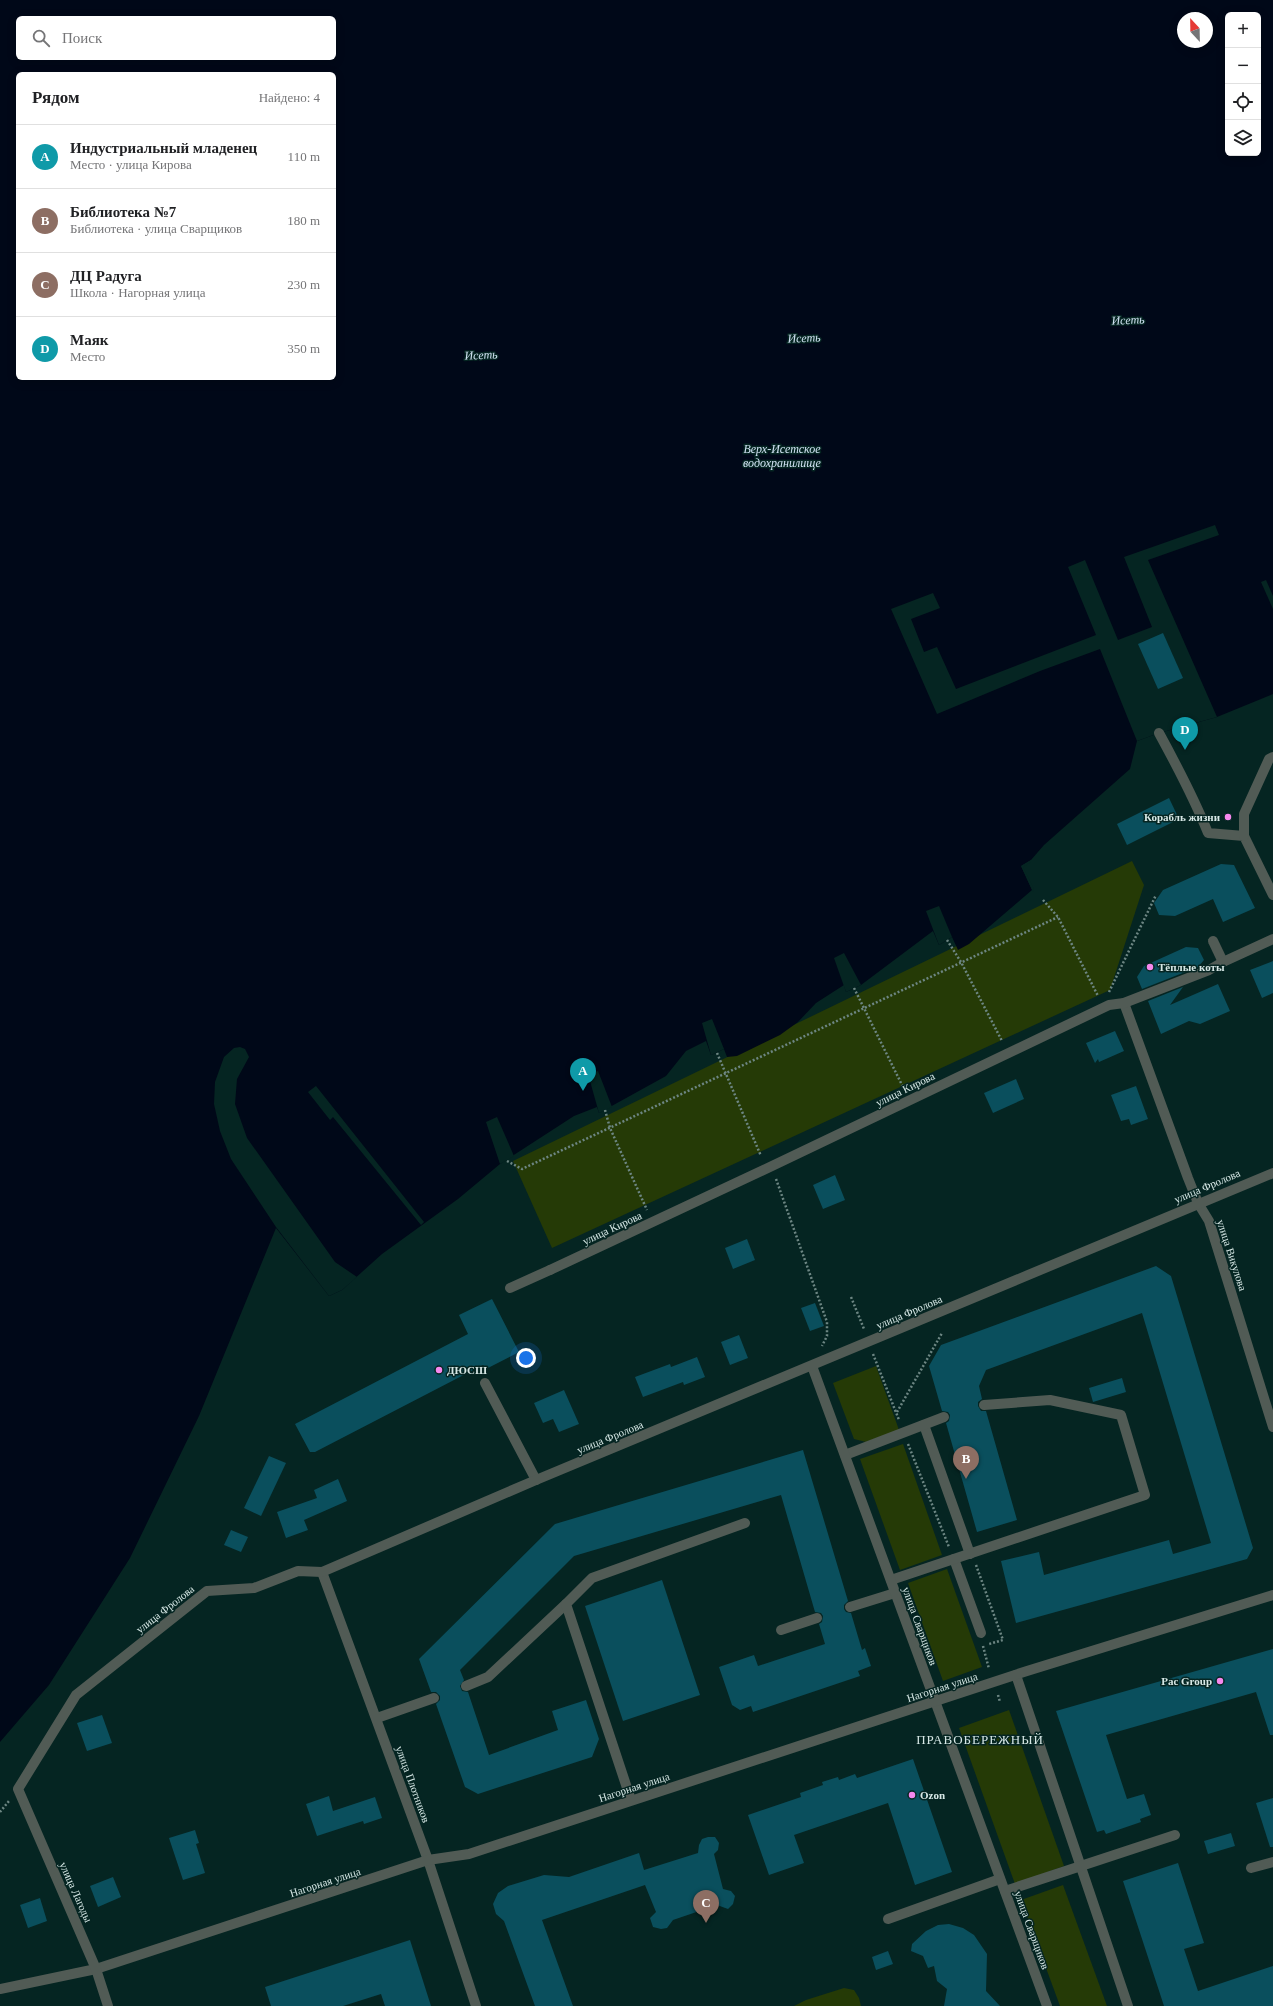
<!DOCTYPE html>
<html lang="ru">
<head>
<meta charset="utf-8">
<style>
  :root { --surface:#fff; --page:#f2f2f2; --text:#202124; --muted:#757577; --line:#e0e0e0; --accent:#db2777 }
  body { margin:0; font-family:"Times New Roman",serif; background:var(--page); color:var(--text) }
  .controls { position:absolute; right:12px; top:12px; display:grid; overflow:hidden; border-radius:6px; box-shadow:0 2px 10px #0003 }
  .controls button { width:36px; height:36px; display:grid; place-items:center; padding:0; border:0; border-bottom:1px solid var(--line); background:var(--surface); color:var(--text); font:20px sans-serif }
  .compass { position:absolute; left:1177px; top:12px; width:36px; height:36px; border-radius:50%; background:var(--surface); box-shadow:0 2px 10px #0003; rotate:338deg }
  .you { position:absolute; left:526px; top:1358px; width:14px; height:14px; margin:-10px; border:3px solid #fff; border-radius:50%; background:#1a73e8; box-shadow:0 0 0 6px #1a73e833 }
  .badge { display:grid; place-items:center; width:26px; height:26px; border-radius:50%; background:var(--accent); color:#fff; font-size:13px; font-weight:700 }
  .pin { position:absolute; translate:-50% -33px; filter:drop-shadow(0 1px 2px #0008) }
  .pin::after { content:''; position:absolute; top:21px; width:14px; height:12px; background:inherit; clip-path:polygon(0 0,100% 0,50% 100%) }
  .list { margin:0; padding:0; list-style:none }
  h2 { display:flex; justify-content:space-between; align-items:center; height:52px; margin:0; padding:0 16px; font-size:17px }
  h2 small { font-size:13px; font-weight:400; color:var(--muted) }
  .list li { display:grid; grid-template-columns:26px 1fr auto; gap:12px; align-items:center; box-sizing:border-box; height:64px; padding:0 16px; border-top:1px solid var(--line) }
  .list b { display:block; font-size:15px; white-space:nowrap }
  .list p { margin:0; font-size:13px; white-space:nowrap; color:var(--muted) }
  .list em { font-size:13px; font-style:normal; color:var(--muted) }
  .icon { flex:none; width:22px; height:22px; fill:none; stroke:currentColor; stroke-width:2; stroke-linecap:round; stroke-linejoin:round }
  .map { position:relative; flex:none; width:1273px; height:2006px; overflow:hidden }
  .search { position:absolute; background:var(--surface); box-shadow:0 2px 10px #0003; left:16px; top:16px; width:320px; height:44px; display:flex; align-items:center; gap:10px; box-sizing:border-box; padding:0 14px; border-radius:6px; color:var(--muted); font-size:15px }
  .panel { position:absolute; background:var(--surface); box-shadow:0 2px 10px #0003; left:16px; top:72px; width:320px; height:308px; border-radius:6px }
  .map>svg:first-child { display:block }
  .green { fill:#253a06 }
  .water { fill:#000818; fill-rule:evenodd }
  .pier { fill:#052522 }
  .building { fill:#0a4f5d }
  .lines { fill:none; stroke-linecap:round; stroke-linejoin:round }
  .path { stroke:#6d8683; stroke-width:2.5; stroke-dasharray:2 2; stroke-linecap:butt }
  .service { stroke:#515b55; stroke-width:10 }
  .minor { stroke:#515b55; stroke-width:10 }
  .poi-dot { fill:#f688ed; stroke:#052522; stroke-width:1.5 }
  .labels { text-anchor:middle; stroke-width:3; stroke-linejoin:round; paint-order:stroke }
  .poi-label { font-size:11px; font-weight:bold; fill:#d7e8e6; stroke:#052522; text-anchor:start }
  .street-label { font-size:11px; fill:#d7e8e6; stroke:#052522 }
  .water-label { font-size:12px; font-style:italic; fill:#d1e2f2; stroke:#052522 }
  .quarter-label { font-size:13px; letter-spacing:1px; fill:#d7e8e6; stroke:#052522 }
</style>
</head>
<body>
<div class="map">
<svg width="1273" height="2006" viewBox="0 0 1273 2006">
  <rect width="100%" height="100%" fill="#052522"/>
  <g class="green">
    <path d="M1132,861l12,24 -34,105 -558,258 -39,-87z"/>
    <path d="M876,1366l23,64 -33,12 -12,-3 -21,-56z"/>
    <path d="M903,1444l39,111 -42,15 -40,-111z"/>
    <path d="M947,1569l35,98 -39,14 -35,-98z"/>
    <path d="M1009,1710l55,156 -49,18 -56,-156z"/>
    <path d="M1063,1885l44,121h-47l-39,-106z"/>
    <path d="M844,1988l10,2 5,8 2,8h-67l12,-6z"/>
  </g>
  <path class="water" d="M0,0h1273v694l-56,23 -58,16 -22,8 -7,28 -86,76 -13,15 -10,6 11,24 -63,54 -11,6 -6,-13 -13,8 -6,-14 -72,54 -15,7 -2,-7 -28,18 -18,19 -18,13 -43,21 -10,1 -3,-8 -13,6 -5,-14 -20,10 -20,25 -67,37 -2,-6 -23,9 -74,48 -42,35 -76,55 -40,36 -13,6 -53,-68 -77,188 -69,142 -81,127 -49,57zM1228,15h30v138h-30zM18,18h316v40h-316zM1183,18h24v24h-24zM18,74h316v304h-316z"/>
  <g class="pier">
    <path d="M1215,525l4,10 -71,25 69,157 -58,16 -22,8 -37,-92 -60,22 -103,43 -46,-105 42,-16 7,15 -29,11 13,33 13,-5 19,42 140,-54 -28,-68 17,-7 33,80 34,-13 -28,-70z"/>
    <path d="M1266,580l7,16v13l-12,-27z"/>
    <path d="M1031,860v2l-8,5 11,22 -1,3 -12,-26z"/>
    <path d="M939,906l13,31 -13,8 -13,-34z"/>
    <path d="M844,953l17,32 -15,7 -12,-34z"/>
    <path d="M712,1019l12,30 -13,6 -9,-32z"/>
    <path d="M240,1047l5,2 4,8 -12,22 -2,25 12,34 88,124 22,15 -15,13 -13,6 -53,-69 -45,-68 -11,-28 -6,-27 1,-22 9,-25 10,-9z"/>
    <path d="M598,1071l14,36 -13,6 -11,-39z"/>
    <path d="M316,1086l108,136 -3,3 -88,-108 -3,3 -22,-28z"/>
    <path d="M497,1117l17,39 -14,8 -14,-42z"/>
  </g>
  <g class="building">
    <path d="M1163,633l20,45 -25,11 -20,-45z"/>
    <path d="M1169,798l10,21 -52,26 -10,-21z"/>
    <path d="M1221,864l13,1 21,43 -32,14 -10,-23 -38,17 -16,-1 -5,-12 9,-13z"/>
    <path d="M1186,947l12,1 6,12 -6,7 -56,22 -5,-12 7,-11z"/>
    <path d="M1273,961v32l-11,5 -12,-28z"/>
    <path d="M1218,984l12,27 -30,13 -11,-3 -28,13 -13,-33 35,-14 -13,18z"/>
    <path d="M1115,1031l9,20 -25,11 -1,-3 -3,4 -9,-20z"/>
    <path d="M1016,1079l8,20 -31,14 -9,-20z"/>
    <path d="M1136,1086l12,33 -17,6 -2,-6 -8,2 -10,-26z"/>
    <path d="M835,1175l10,25 -22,9 -10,-24z"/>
    <path d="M747,1239l8,21 -22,9 -8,-21z"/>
    <path d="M1156,1266l15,10 82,272 -6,11 -231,64 -15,-62 38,-9 5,23 125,-35 4,14 38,-11 -69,-230 -156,57 -7,16 3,13 -4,3v4l3,5h5l31,109 -40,12 -31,-109 3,-2 1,-6 -2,-3 -6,-1 -13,-45 12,-21z"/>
    <path d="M492,1299l27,53 -33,17 -3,-4 -168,87h-5l-15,-28 173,-90 -9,-19z"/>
    <path d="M815,1303l9,23 -14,5 -9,-23z"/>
    <path d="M739,1335l9,23 -18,7 -9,-23z"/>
    <path d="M697,1357l8,20 -21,8 -1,-3 -40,15 -8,-20 35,-13 1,3z"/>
    <path d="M1122,1378l4,14 -33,10 -4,-14z"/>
    <path d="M564,1390l15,34 -20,8 -6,-13 -10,4 -9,-20z"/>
    <path d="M803,1450l45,151 -4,4v4l2,3 5,1 11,37 3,-2 6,18 -13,5 2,5 -107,36 -2,-6 -11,4 -8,-5 -13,-38 35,-12 4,11 67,-22 -6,-20 3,-2 1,-6 -2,-3 -6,-1 -34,-117 -207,61 -114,114 4,10 -4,6 2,5 6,1 21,63 69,-25 -6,-19 34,-11 13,39 -7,18 -114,37 -13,-7 -29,-83 4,-4v-4l-4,-4h-5l-12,-33 136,-135z"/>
    <path d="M269,1456l17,7 -25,53 -17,-8z"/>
    <path d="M338,1479l9,22 -43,19 4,10 -22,8 -9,-26 40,-14 -3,-8z"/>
    <path d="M231,1530l17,7 -7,15 -17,-7z"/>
    <path d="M662,1580l38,115 -77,26 -38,-115z"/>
    <path d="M1273,1649v86h-3l-14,-43 -150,43 21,64 17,-5 7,21 -11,4 1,3 -35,12 -2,-4 -7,2 -41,-121z"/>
    <path d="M102,1715l10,28 -25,8 -10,-28z"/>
    <path d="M913,1759l39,113 -37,13 -27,-82 -94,32 10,28 -35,12 -21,-60 53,-18 -1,-4 23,-8 -1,-3 16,-5 1,3 16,-6 2,4z"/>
    <path d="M329,1796l4,15 42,-14 7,21 -18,6 -1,-3 -46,15 -11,-32z"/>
    <path d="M1273,1798v49h-3l-14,-44z"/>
    <path d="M195,1830l4,13 -3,1 9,29 -22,7 -14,-42z"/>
    <path d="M1231,1833l4,13 -27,8 -4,-13z"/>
    <path d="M708,1837h7l4,6 -1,7 -4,4 9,35 8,2 4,5 -2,8 -5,5 -11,-4 -44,15 -6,8 -6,1 -8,-2 -3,-9 6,-6 -11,-27 -103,35 31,86h-38l-31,-85 -8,-7 -3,-10 5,-11 10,-7 36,-11 25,2 70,-24 5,17 54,-17 1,-8 3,-6z"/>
    <path d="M1178,1863l26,80 -20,6 14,42 75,-25v40h-109l-41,-125z"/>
    <path d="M113,1877l8,20 -23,10 -8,-21z"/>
    <path d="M40,1898l7,23 -19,7 -8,-23z"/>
    <path d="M949,1924l14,4 11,7 13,19 -1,37 14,15h-56l3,-17 -10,-8 -3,-15 -6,2 -5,-12 -12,-5 1,-7 14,-13 12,-6z"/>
    <path d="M410,1940l21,66h-46l-4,-12 -38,12h-72l-6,-19z"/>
    <path d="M888,1951l5,13 -17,6 -4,-13z"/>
  </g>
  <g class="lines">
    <g class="path">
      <path d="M1043,900l15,17 40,79"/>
      <path d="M947,940l14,22 41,79"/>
      <path d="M854,988l50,101"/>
      <path d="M1109,992l47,-97"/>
      <path d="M717,1053l44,103"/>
      <path d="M605,1110l5,18 37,82"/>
      <path d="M507,1161l15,8 536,-252"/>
      <path d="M776,1179l51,143v14l-5,10"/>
      <path d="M851,1297l13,32"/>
      <path d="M873,1354l26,66"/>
      <path d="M897,1412l45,-79"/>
      <path d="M908,1444l41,103"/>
      <path d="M976,1565l27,75 -14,4"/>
      <path d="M983,1646l6,23"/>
      <path d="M998,1695l2,7"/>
      <path d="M0,1812l9,-11"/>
    </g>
    <g class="service">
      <path d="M1159,733c18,33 35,65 49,100l36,3 29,59"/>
      <path d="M1244,836v-22l25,-55 4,-2"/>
      <path d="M1213,941l10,21"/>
      <path d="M510,1288l40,-18"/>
      <path d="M485,1383l51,97"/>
      <path d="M924,1425l46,129"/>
      <path d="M845,1455l99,-38"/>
      <path d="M954,1559l27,74"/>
      <path d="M891,1580l254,-85 -24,-80 -71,-15 -66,5"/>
      <path d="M850,1607l45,-14"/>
      <path d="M781,1630l36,-12"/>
      <path d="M1016,1675l112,331"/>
      <path d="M466,1686l22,-9 78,-73"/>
      <path d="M377,1718l57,-20"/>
      <path d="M631,1800l-65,-196 26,-26 153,-55"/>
      <path d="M1251,1868l22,-6"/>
      <path d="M1005,1891l170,-56"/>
      <path d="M888,1919l112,-40"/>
    </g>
    <g class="minor">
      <path d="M1124,1003l64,175 10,25 11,18 64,206"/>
      <path d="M550,1270l222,-104 337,-161 15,-2 85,-33 14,-8 50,-23"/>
      <path d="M812,1366l235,640"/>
      <path d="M322,1572l106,288 48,146"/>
      <path d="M0,1989l96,-20 332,-109 41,-6 558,-183 246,-76"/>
      <path d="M108,2006l-12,-37 -78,-180 58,-94 131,-104 47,-3 44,-17 24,1 214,-92 737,-307"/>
    </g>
  </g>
  <g class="poi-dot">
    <circle cx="1228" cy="817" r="4"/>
    <circle cx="1150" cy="967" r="4"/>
    <circle cx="439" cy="1370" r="4"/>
    <circle cx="1220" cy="1681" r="4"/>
    <circle cx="912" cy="1795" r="4"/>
  </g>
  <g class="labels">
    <g class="poi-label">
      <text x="1220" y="821" text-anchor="end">Корабль жизни</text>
      <text x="1158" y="971">Тёплые коты</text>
      <text x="447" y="1374">ДЮСШ</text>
      <text x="1212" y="1685" text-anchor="end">Pac Group</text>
      <text x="920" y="1799">Ozon</text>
    </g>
    <g class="street-label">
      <text transform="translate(905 1089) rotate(-26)" y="4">улица Кирова</text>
      <text transform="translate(1207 1186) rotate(-23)" y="4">улица Фролова</text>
      <text transform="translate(612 1228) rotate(-25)" y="4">улица Кирова</text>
      <text transform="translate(1232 1255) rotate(72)" y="4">улица Викулова</text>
      <text transform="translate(909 1312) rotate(-23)" y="4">улица Фролова</text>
      <text transform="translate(610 1437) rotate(-22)" y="4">улица Фролова</text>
      <text transform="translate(165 1609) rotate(-38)" y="4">улица Фролова</text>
      <text transform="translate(920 1626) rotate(70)" y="4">улица Сварщиков</text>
      <text transform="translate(942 1687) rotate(-18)" y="4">Нагорная улица</text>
      <text transform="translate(413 1784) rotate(70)" y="4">улица Плотников</text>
      <text transform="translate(634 1787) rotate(-18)" y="4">Нагорная улица</text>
      <text transform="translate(325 1882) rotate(-18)" y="4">Нагорная улица</text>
      <text transform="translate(76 1892) rotate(66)" y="4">улица Лагоды</text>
      <text transform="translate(1032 1930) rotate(70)" y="4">улица Сварщиков</text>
    </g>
    <g class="water-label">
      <text transform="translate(1128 320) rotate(-3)" y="4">Исеть</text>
      <text transform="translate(804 338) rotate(-3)" y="4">Исеть</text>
      <text transform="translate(481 355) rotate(-3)" y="4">Исеть</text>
      <text x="782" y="453">Верх-Исетское<tspan x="782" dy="14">водохранилище</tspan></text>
    </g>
    <g class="quarter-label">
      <text x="980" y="1744">ПРАВОБЕРЕЖНЫЙ</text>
    </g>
  </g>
</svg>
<div class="controls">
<button>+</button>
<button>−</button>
<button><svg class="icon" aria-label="locate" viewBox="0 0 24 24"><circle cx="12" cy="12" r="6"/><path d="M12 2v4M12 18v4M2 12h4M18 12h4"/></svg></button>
<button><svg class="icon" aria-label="layers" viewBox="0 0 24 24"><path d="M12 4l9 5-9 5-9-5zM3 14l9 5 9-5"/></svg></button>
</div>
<svg class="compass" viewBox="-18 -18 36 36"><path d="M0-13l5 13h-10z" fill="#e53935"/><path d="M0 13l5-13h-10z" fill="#757577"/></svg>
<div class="you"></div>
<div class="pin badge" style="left:583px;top:1091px;background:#0f9aa8">A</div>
<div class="pin badge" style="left:966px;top:1479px;background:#8d6e63">B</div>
<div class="pin badge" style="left:706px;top:1923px;background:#8d6e63">C</div>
<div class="pin badge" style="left:1185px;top:750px;background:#0f9aa8">D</div>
<div class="search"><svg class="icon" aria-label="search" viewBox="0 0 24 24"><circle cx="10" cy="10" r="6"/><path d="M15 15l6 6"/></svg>Поиск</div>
<section class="panel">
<h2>Рядом<small>Найдено: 4</small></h2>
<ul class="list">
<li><span class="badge" style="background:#0f9aa8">A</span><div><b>Индустриальный младенец</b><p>Место · улица Кирова</p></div><em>110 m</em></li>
<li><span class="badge" style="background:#8d6e63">B</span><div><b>Библиотека №7</b><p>Библиотека · улица Сварщиков</p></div><em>180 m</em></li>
<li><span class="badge" style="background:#8d6e63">C</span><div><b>ДЦ Радуга</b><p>Школа · Нагорная улица</p></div><em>230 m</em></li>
<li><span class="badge" style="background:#0f9aa8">D</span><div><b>Маяк</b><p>Место</p></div><em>350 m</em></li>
</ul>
</section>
</div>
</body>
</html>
